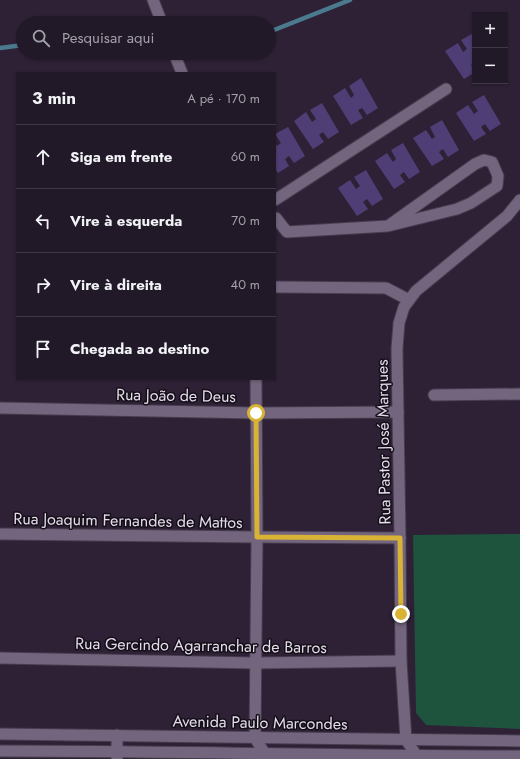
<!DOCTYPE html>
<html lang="pt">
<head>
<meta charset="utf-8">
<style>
  :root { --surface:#221928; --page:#2a2230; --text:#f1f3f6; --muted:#a2a0a8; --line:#3f3845 }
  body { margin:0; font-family:Jost,sans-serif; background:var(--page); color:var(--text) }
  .controls { position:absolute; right:12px; top:12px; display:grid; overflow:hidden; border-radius:0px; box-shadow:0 1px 3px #0004 }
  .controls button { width:36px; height:36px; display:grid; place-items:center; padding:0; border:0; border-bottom:1px solid var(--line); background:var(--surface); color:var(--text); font:20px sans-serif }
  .stop { position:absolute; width:12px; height:12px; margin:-9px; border:3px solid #d9b334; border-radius:50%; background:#fff }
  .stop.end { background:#d9b334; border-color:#fff; box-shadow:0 1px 4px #0008 }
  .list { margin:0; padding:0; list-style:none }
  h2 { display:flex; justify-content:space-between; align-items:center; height:52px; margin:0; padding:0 16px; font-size:17px }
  h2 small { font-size:13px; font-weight:400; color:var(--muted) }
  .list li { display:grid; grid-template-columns:26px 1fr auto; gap:12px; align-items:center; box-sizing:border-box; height:64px; padding:0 16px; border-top:1px solid var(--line) }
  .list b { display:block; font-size:15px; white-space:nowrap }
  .list em { font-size:13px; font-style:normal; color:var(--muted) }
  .icon { flex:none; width:22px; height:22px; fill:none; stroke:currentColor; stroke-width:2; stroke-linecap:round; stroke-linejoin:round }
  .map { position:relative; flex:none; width:520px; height:759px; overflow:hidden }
  .search { position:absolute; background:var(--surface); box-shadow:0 1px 3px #0004; left:16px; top:16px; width:260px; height:44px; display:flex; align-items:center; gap:10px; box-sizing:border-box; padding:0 14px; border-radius:22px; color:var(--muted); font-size:15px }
  .panel { position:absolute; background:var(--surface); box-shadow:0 1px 3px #0004; left:16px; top:72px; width:260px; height:308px; border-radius:0px }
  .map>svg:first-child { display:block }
  .green { fill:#1e533e }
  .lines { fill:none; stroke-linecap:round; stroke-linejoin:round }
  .stream { stroke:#4b7a8e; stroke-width:4.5 }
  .building { fill:#4e3e75 }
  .minor-casing { stroke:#473c4e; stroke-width:13 }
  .tertiary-casing { stroke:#473c4e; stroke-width:13 }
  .minor { stroke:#73657d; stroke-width:11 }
  .tertiary { stroke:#73657d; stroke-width:11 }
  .route { stroke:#d9b334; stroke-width:5 }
  .labels { text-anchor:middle; stroke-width:3; stroke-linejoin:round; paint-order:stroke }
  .street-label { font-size:16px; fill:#e4dcea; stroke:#130e17 }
</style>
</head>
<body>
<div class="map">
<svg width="520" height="759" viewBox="0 0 520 759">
  <rect width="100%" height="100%" fill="#2e2136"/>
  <path class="green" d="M520,534v195l-94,-4 -10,-12 -3,-178z"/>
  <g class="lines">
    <g class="stream">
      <path d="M269,32l81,-32"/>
      <path d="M0,48l23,-3"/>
    </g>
  </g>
  <g class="building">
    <path d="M474,33l1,2v27l-4,3 4,7 -11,7 -19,-28 13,-8 5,9 4,-3 -6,-9z"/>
    <path d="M361,78l17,30 -11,7 -5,-7 -4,2 5,8 -12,7 -18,-29 12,-8 6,10 3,-3 -5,-9z"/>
    <path d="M484,95l17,29 -11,7 -5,-7 -4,3 5,7 -12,7 -18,-28 12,-8 6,9 4,-3 -6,-9z"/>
    <path d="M322,103l17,29 -11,7 -5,-7 -4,3 5,7 -11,7 -19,-28 12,-9 6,10 4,-3 -6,-9z"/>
    <path d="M442,120l17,30 -11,7 -5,-8 -4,3 5,7 -12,7 -19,-28 13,-8 6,9 3,-2 -5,-10z"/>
    <path d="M288,127l17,29 -11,7 -5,-7 -4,3 4,7 -11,7 -3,-4v-27l2,4 4,-3 -6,-9z"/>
    <path d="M403,143l17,29 -11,7 -5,-7 -4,3 5,7 -11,7 -19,-28 12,-8 6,9 3,-3 -5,-9z"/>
    <path d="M366,170l17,29 -11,7 -5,-7 -4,3 5,7 -11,7 -19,-28 12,-8 6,9 4,-3 -6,-9z"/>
  </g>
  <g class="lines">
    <defs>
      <g id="minor">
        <path d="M153,0l9,23"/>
        <path d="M174,53l8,20"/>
        <path d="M275,200l171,-111"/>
        <path d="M275,218h1l11,14 101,-6 69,-17 14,-6 26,-17 1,-10 -6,-14 -8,-2 -9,4 -87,62"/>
        <path d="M275,287l111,1 23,12"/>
        <path d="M256,379l1,158 -2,201 10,16v5"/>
        <path d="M434,395l86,-1"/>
        <path d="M0,408l256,5 142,-1"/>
        <path d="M0,534l257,3 143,1"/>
        <path d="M0,658l255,5 146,-2"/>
        <path d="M117,735v24"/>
        <path d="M417,759v-3l-11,-16 -5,-79 -1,-123 -3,-189 2,-26 5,-16 12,-16 91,-75 13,-16"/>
      </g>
      <g id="tertiary">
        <path d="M0,734l520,7"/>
        <path d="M0,751c173,0 347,5 520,5"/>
      </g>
    </defs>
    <use href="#minor" class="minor-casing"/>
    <use href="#tertiary" class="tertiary-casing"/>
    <use href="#minor" class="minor"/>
    <use href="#tertiary" class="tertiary"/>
  </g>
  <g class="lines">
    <path class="route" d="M256,413l1,124 143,1 1,76"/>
  </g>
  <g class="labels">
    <g class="street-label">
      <text transform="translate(176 395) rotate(1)" y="6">Rua João de Deus</text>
      <text transform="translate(383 442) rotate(-91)" y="6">Rua Pastor José Marques</text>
      <text transform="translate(128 520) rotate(1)" y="6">Rua Joaquim Fernandes de Mattos</text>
      <text transform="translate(201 645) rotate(1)" y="6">Rua Gercindo Agarranchar de Barros</text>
      <text transform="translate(260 722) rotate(1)" y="6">Avenida Paulo Marcondes</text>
    </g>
  </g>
</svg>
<div class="controls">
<button>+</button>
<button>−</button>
</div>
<div class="stop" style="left:256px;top:413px"></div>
<div class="stop end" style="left:401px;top:614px"></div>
<div class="search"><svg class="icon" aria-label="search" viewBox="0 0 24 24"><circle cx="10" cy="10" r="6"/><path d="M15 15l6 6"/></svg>Pesquisar aqui</div>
<section class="panel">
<h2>3 min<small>A pé · 170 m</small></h2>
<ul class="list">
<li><svg class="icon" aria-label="ahead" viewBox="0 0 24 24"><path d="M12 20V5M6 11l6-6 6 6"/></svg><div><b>Siga em frente</b></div><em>60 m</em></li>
<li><svg class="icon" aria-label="left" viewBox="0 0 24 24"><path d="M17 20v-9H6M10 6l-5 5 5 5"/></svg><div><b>Vire à esquerda</b></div><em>70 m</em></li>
<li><svg class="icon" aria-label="right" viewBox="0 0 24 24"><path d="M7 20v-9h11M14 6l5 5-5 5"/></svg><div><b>Vire à direita</b></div><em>40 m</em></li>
<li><svg class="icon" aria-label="arrive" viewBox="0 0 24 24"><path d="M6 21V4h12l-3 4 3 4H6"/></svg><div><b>Chegada ao destino</b></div></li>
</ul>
</section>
</div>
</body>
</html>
